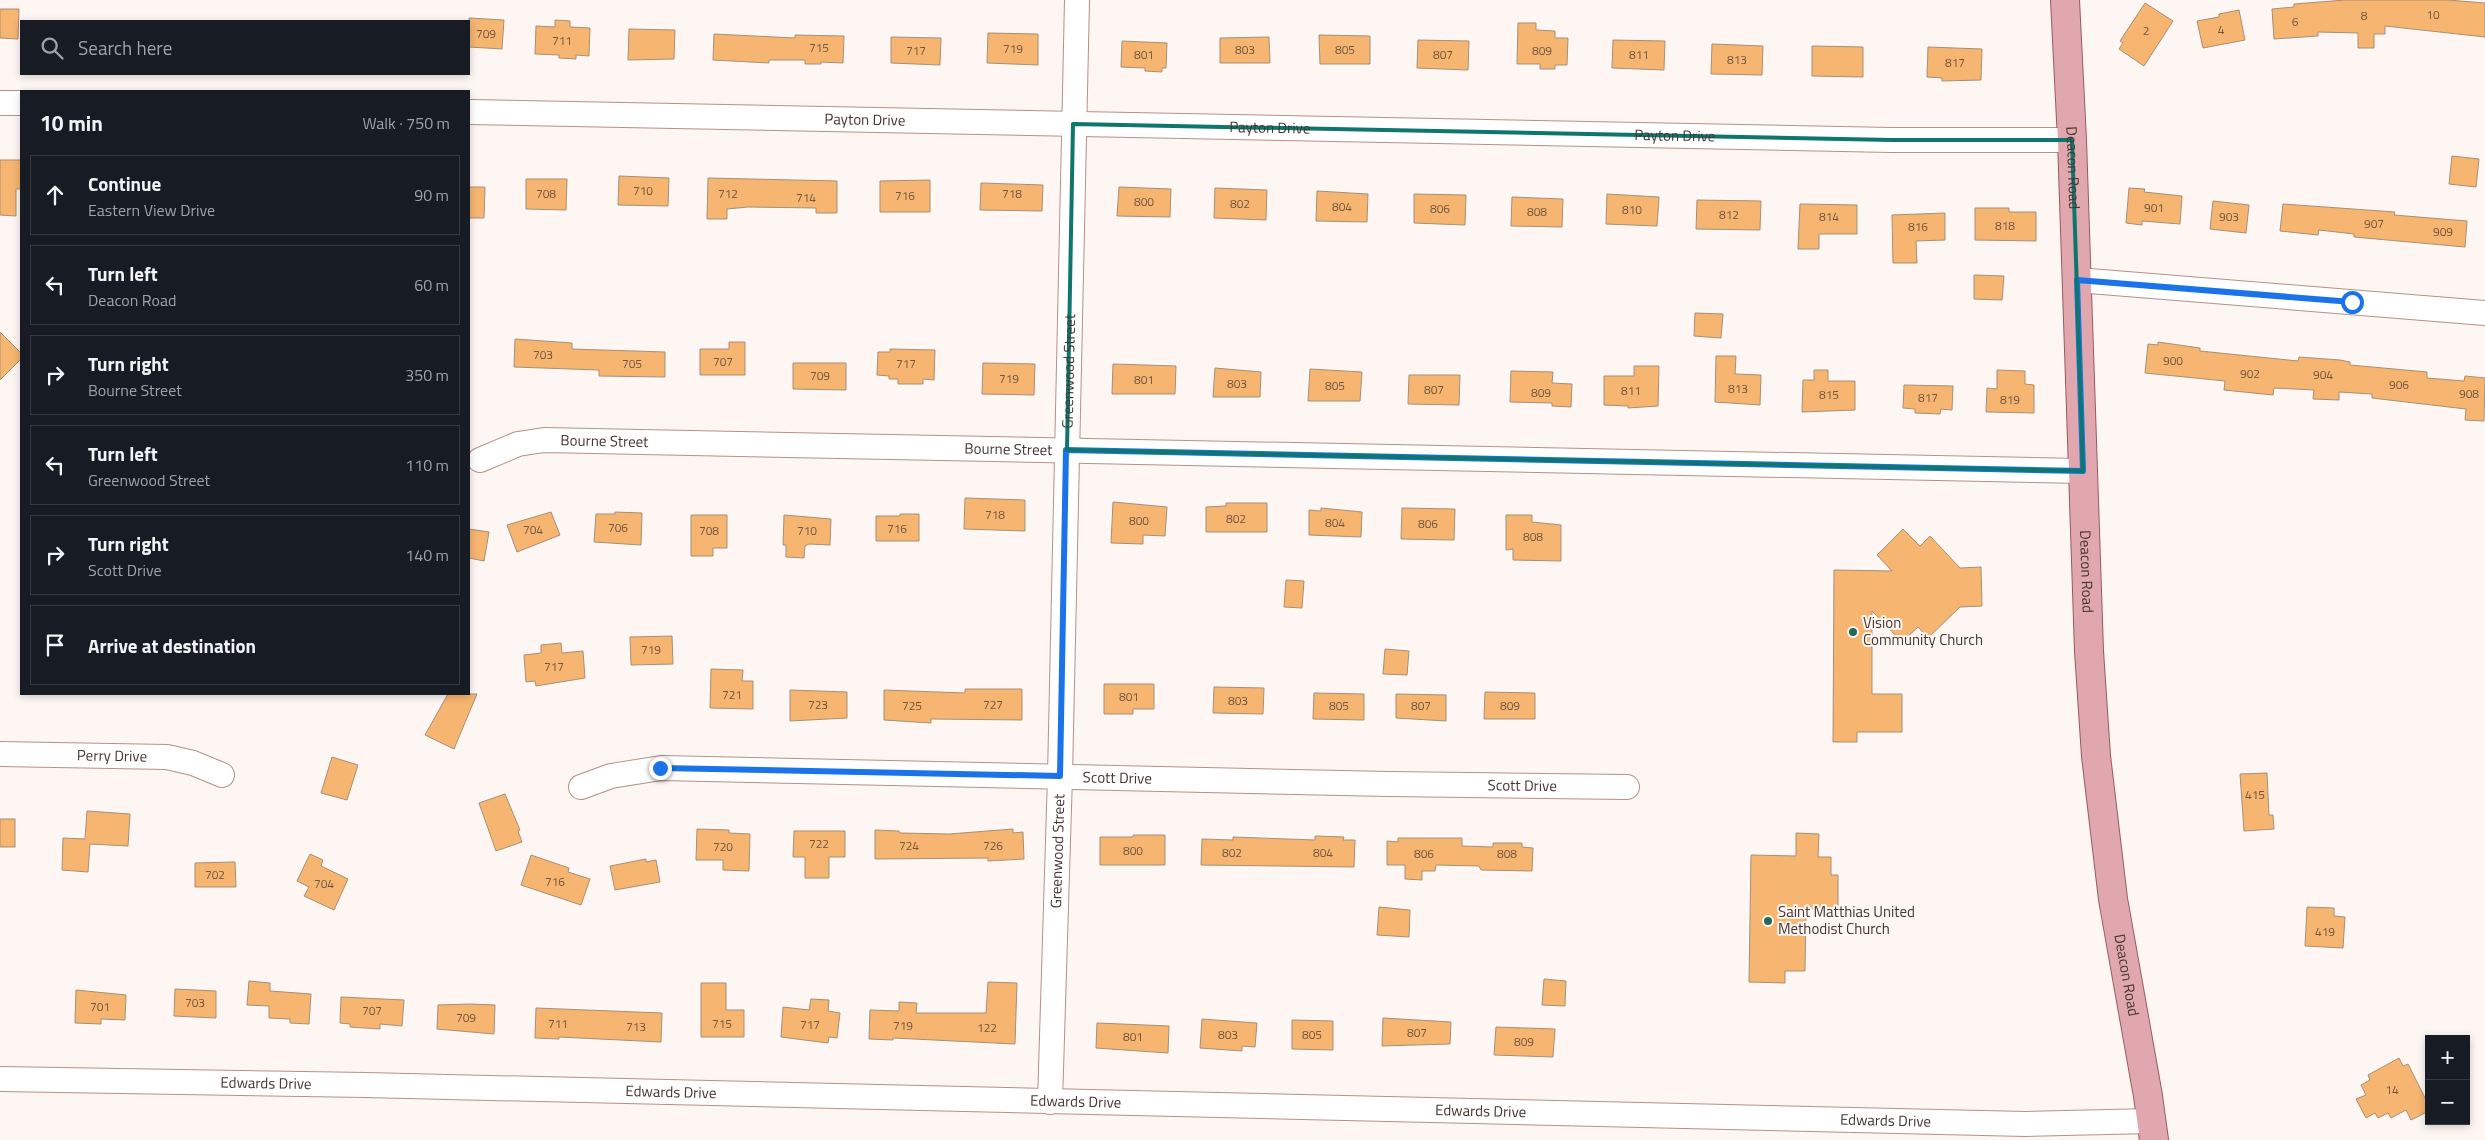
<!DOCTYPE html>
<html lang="en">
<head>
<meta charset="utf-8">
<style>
  :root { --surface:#171b24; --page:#20242c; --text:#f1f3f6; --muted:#9ea1a6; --line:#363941 }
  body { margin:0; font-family:"Titillium Web",sans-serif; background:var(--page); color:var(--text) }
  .controls { position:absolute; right:15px; bottom:15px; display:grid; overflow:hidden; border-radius:0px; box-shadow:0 2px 8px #0003 }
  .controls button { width:45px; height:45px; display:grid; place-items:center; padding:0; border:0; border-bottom:1px solid var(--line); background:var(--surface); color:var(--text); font:25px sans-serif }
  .stop { position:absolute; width:15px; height:15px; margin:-11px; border:4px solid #1a73e8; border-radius:50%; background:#fff }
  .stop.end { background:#1a73e8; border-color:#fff; box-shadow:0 1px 5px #0008 }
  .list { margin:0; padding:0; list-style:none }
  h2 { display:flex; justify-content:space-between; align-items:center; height:65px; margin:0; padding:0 20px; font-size:21px }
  h2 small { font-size:16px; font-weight:400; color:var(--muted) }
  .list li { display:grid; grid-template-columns:32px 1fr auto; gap:15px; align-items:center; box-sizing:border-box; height:80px; margin:0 10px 10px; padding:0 10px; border:1px solid var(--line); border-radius:0px }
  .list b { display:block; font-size:19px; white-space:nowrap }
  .list p { margin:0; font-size:16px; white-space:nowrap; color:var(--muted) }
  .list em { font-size:16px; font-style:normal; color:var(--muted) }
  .icon { flex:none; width:28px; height:28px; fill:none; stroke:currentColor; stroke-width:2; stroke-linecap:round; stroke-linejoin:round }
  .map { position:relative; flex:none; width:2485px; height:1140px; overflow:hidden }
  .search { position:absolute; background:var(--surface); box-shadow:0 2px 8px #0003; left:20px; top:20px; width:450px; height:55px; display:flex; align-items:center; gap:12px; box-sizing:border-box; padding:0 18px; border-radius:0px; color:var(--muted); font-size:19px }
  .panel { position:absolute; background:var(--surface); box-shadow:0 2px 8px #0003; left:20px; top:90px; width:450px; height:605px; border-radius:0px }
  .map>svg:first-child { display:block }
  .building { fill:#f6b571; stroke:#a88f76 }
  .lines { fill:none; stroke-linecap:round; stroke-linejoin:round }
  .minor-casing { stroke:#b49185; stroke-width:26 }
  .major-casing { stroke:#9d5960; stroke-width:30 }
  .minor { stroke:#fff; stroke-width:24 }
  .major { stroke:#e0a7af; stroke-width:28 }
  .route { stroke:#1a73e8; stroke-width:6 }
  .marked { fill:none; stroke:#0f766e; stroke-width:4; stroke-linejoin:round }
  .poi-dot { fill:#25695b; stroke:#fdf6f3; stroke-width:2 }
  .labels { text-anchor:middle; stroke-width:4; stroke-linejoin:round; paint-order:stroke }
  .number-label { font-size:12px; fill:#715641 }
  .street-label { font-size:15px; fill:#453631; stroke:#fdf6f3 }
  .poi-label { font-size:15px; fill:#453631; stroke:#fdf6f3; text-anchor:start }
</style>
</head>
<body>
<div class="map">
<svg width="2485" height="1140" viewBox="0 0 2485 1140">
  <rect width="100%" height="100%" fill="#fdf6f3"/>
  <g class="building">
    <path d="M2345,0h103l37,3v34l-100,-11v8h-11v14h-16v-15l-40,-1v4l-44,3 -2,-30 22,-2v-3z"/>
    <path d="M2145,3l28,18 -29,45 -25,-17 4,-6 -3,-2z"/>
    <path d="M0,9h19l-1,30 -18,-1z"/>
    <path d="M2239,10l6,30 -42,8 -6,-27 22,-4v-3z"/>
    <path d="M469,18l35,2 -2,29 -33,-2z"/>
    <path d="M555,20l15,1v6l20,1 -1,28 -13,-1v4l-17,-1v-3l-24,-1 1,-28 19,1z"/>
    <path d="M1518,23h18v7l19,1v7h13l-1,27h-12v4h-15v-5h-23z"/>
    <path d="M629,29l46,1 -1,29 -46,1z"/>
    <path d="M988,33l50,1v31l-51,-2z"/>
    <path d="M714,34l81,4v-3l49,1 -1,27 -22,-1v2h-16v-4h-36v3l-56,-3z"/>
    <path d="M1319,35l51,1v28h-50z"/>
    <path d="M891,37l50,1 -1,27 -49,-2z"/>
    <path d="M1269,37l1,26h-50v-25z"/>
    <path d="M1418,40l51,1 -1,29 -51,-2z"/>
    <path d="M1613,40l52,1 -1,29 -52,-2z"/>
    <path d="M1122,41l45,2 -1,25h-4v4l-17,-1v-3l-24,-1z"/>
    <path d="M1712,44l51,2 -1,29 -51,-1z"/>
    <path d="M1812,46l51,1v30l-51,-1z"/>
    <path d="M1928,47l54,2 -1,31 -39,1v-3l-15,-1z"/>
    <path d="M2452,156l27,3 -3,28 -27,-3z"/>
    <path d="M0,160h21v29h-5v27l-16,-1z"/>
    <path d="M619,176l50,2 -1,28 -50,-1z"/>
    <path d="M708,178l129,3v32h-21v-5l-68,-1 -21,2v10h-20z"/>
    <path d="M526,179h41l-1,31 -40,-1z"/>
    <path d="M930,180v32h-50v-31z"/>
    <path d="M981,183l62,2 -1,26 -62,-1z"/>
    <path d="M469,187h16l-1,31h-15z"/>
    <path d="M1119,187l52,2 -1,28 -53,-1z"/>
    <path d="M1215,188l52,2 -1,30 -52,-2z"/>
    <path d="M2129,188l16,1 -1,3 38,4 -2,28 -38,-3v4l-16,-2z"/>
    <path d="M1317,191l51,3 -1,28 -51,-1z"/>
    <path d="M1414,194l52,1 -1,30 -51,-2z"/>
    <path d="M1607,194l52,3 -2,29 -51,-2z"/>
    <path d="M1512,197l51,2 -1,28 -51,-1z"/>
    <path d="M1697,200l64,1 -1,29 -64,-1z"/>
    <path d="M2213,201l36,4 -3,28 -36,-4z"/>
    <path d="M1800,204l57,1v29h-38v15h-21z"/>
    <path d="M2283,204l112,8 -1,3 73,6 -2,26 -111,-10v-3l-35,-4 -1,5 -38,-4z"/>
    <path d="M1975,208h34v4h27v29l-61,-1z"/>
    <path d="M1945,213v27l-29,1 1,22h-24l-1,-48z"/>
    <path d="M1974,275l30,1 -2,24 -28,-1z"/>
    <path d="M1695,313l28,1 -2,24 -27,-2z"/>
    <path d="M0,332l21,21v6l-21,21z"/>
    <path d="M515,339l57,4v6l93,3v25l-66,-1v-6l-85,-3z"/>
    <path d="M729,342h16v33h-45v-26h29z"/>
    <path d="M2158,342l42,6v3l98,10 1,-4 41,3 10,2v3l77,7v6l37,3 1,-5 20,2 -1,43 -19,-1 1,-11 -94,-11v-4l-33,-2v8l-26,-1 1,-9 -40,-2 -1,7 -49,-5 1,-9 -80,-8 3,-29 10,1z"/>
    <path d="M890,349l45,1 -1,30 -11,-1v5h-25v-5h-9v-3l-12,-1 1,-23h12z"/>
    <path d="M1716,356h20l-1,18 26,1 -1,30 -45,-3z"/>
    <path d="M793,363h53v27l-53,-1z"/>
    <path d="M983,363l52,1 -1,31 -52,-1z"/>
    <path d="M1113,364l63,2 -1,28h-63z"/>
    <path d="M1634,366h25l-1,40 -30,2v-2l-24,-1v-29h30z"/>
    <path d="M1215,368l46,4 -1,25h-47z"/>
    <path d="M1310,369l52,3 -2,29h-52z"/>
    <path d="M1814,370h14v11h27v29l-53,2 1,-32h11z"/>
    <path d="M1997,370l28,1v13l9,1v28l-48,-1 1,-24 10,1z"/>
    <path d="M1511,371l42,1 -1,11 20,1 -1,23 -19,-1v-3l-42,-1z"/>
    <path d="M1409,375h51l-1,30 -51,-1z"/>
    <path d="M1904,385l49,1 -1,24 -11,-1 -1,5 -25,-1v-4l-12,-1z"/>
    <path d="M965,498l60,2v31l-61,-2z"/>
    <path d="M1113,502l54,5 -2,29 -22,-1v9l-32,-1z"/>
    <path d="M1226,503h41v29h-61v-25l20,-1z"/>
    <path d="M1321,508l41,4 -1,25 -52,-2v-25l12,1z"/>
    <path d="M1402,508l53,1 -1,31 -53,-1z"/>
    <path d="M551,512l9,23 -43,17 -10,-27z"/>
    <path d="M615,512l27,1 -1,32 -47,-3 2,-28h19z"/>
    <path d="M900,514h19v27h-43v-25h24z"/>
    <path d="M691,515h36v33h-14v8h-22z"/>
    <path d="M784,515l47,4 -1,26 -21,-1 -4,2 -1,12 -18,-1v-12h-3z"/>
    <path d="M1506,515h26v7l29,3v36l-48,-1v-11l-7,1z"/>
    <path d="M469,529l20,3 -5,29 -15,-3z"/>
    <path d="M1903,529l17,17 10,-10 30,32 21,-1 1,39 -22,1 -32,31 -10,-11 -16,15 -30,-31v83h30v38h-45v10h-24l1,-172 58,1 -15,-16z"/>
    <path d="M1286,580l18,1 -2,27 -18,-1z"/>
    <path d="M672,636l1,28 -42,1 -1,-28z"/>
    <path d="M561,643l1,10 21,-2 2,27 -49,8 -1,-5 -9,1 -2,-27 17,-2v-8z"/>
    <path d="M1385,649l24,2 -2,24 -24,-1z"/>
    <path d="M711,669l32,1 -1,11h11v28l-43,-1z"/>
    <path d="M1104,684h50v25h-21v5h-29z"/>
    <path d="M1214,687l50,1 -1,26 -50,-1z"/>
    <path d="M965,689h57v31l-91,-1v4l-47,-3v-30l81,3z"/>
    <path d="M790,690l57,2v26l-57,3z"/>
    <path d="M1485,692l50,1v26h-51z"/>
    <path d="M1314,693l50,1v26l-51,-1z"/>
    <path d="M448,694h29l-23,55 -29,-14z"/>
    <path d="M1396,694l50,1v26l-50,-3z"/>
    <path d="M332,757l26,8 -11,35 -26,-7z"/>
    <path d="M2267,773l2,42h4l1,14 -30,2 -4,-57z"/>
    <path d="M505,794l15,36 -2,1 4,11 -26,9 -17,-48z"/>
    <path d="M87,811l43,3 -2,32 -38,-2 -2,28 -26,-2 1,-32 22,1z"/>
    <rect x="0" y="819" width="15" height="28"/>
    <path d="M697,829l32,1v3l21,1 -1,37 -26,-1v-10h-27z"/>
    <path d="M1013,829v4l10,-1 1,27 -36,2v-3l-113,1v-29l24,1 1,2 49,1z"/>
    <path d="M794,831h51v26h-16v21h-24v-21h-12z"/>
    <path d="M1796,833l23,1 -1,23h13v18h7v34h-32l-1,62h-20v12l-36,-1 2,-127 45,1z"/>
    <path d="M1133,835h32v30h-65v-28h33z"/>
    <path d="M1315,836l29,1 -1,3h12l-1,27 -153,-2 1,-26 31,1v-3l82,3z"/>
    <path d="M1398,838h64v8l31,1v-4h29v4l11,1 -1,23 -51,-1 -2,-4 -43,-1 -1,6h-13v9l-17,-1v-14h-18v-24l11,1z"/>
    <path d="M310,854l13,6 -2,6 27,13 -14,31 -30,-14 5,-9 -12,-6z"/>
    <path d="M531,855l38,13 -1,4 22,7 -9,26 -60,-20z"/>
    <path d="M646,859v3l10,-2 4,22 -45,8 -5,-24z"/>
    <path d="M235,862l1,25h-41v-24z"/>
    <path d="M1379,907l31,3 -1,27 -32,-2z"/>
    <path d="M2307,907l27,1v8l11,1 -2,31 -38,-2z"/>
    <path d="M1544,979l22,2 -1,25 -23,-1z"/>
    <path d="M249,981l21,2v8l41,3 -2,30 -19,-1v-4l-21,-1v-12l-22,-1z"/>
    <path d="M988,982l29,1 -2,61 -122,-6v2l-24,-1 1,-29 29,1v-9l18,1 -1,10h70z"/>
    <path d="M701,983h25v27h18v27h-43z"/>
    <path d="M175,989l41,2v27l-42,-2z"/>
    <path d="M76,990l50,5 -1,25 -24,-1v5l-26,-1z"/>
    <path d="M341,997l63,3 -2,26 -22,-2v5l-30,-2v-3l-10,-1z"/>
    <path d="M811,999l18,1 -1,11 12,2 -3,25 -8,-1 -1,6 -47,-6 2,-30 26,3z"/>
    <path d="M470,1004l25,1 -1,29 -57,-5 1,-24z"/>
    <path d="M536,1008l126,5 -1,29 -102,-5v2l-24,-1z"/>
    <path d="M1383,1018l68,4 -1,22 -68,2z"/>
    <path d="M1202,1019l55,4 -2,24 -13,-1v5l-42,-3z"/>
    <path d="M1292,1020l41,1v29l-41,-1z"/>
    <path d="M1097,1023l72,3 -1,27 -72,-5z"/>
    <path d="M1496,1027l59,2 -2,28 -59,-2z"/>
    <path d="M2399,1058l4,8 5,-2 21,42v5l-18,9 -5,-10 -15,8 -3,-5 -10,5 -3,-5 -9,5 -10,-19 10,-4 -5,-10 9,-5 -2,-5z"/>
  </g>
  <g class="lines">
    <defs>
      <g id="minor">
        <path d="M0,103h21"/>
        <path id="s1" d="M469,112l1423,28h180"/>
        <path d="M2077,280l408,33"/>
        <path id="s2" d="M480,460l38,-16 26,-4 1539,31"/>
        <path id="s3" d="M0,754l167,3 26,6 29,12"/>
        <path id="s4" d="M581,787l30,-11 50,-8 728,16 238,3"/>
        <path id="s5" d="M0,1079l366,6 1660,39 126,-3"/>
        <path id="s6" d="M1050,1102l10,-326 17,-776"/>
      </g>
      <g id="major">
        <path id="s7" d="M2065,0l7,140 17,511 7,105 17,143 35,197 6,44"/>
      </g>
    </defs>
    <use href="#minor" class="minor-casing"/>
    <use href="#major" class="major-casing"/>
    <use href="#minor" class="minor"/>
    <use href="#major" class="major"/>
  </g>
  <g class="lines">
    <path class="route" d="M660,768l400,8 6,-326 1017,21 -6,-191 275,22"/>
  </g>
  <path class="marked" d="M1073,124l819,16h180l11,331 -1016,-21z"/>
  <g class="poi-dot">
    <circle cx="1853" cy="632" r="5"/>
    <circle cx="1768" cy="921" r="5"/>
  </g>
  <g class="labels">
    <g class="number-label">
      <text x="2433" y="19">10</text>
      <text x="2364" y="20">8</text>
      <text x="2295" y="26">6</text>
      <text x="2221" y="34">4</text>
      <text x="2146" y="35">2</text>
      <text x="486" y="38">709</text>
      <text x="562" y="45">711</text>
      <text x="819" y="52">715</text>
      <text x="1013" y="53">719</text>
      <text x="1245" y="54">803</text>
      <text x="1345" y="54">805</text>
      <text x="916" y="55">717</text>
      <text x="1542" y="55">809</text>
      <text x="1144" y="59">801</text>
      <text x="1443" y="59">807</text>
      <text x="1639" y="59">811</text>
      <text x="1737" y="64">813</text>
      <text x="1955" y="67">817</text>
      <text x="643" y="195">710</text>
      <text x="546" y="198">708</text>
      <text x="728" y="198">712</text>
      <text x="1012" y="198">718</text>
      <text x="905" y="200">716</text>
      <text x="806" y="202">714</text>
      <text x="1144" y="206">800</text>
      <text x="1240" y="208">802</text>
      <text x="1342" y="211">804</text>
      <text x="2154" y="212">901</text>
      <text x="1440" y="213">806</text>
      <text x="1632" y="214">810</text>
      <text x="1537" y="216">808</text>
      <text x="1729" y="219">812</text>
      <text x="1829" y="221">814</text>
      <text x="2229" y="221">903</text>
      <text x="2374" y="228">907</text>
      <text x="2005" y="230">818</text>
      <text x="1918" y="231">816</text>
      <text x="2443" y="236">909</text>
      <text x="543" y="359">703</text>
      <text x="2173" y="365">900</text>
      <text x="723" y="366">707</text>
      <text x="632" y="368">705</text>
      <text x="906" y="368">717</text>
      <text x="2250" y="378">902</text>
      <text x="2323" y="379">904</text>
      <text x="820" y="380">709</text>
      <text x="1009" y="383">719</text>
      <text x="1144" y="384">801</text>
      <text x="1237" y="388">803</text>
      <text x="2399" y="389">906</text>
      <text x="1335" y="390">805</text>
      <text x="1738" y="393">813</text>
      <text x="1434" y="394">807</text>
      <text x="1631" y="395">811</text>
      <text x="1541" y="397">809</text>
      <text x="2469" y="398">908</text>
      <text x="1829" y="399">815</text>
      <text x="1928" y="402">817</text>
      <text x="2010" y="404">819</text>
      <text x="995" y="519">718</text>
      <text x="1236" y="523">802</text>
      <text x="1139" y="525">800</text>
      <text x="1335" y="527">804</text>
      <text x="1428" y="528">806</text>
      <text x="618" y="532">706</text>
      <text x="897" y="533">716</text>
      <text x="533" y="534">704</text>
      <text x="709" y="535">708</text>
      <text x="807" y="535">710</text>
      <text x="1533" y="541">808</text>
      <text x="651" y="654">719</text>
      <text x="554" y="671">717</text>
      <text x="732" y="699">721</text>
      <text x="1129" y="701">801</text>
      <text x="1238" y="705">803</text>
      <text x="818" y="709">723</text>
      <text x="993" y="709">727</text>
      <text x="912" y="710">725</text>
      <text x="1339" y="710">805</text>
      <text x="1421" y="710">807</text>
      <text x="1510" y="710">809</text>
      <text x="2255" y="799">415</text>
      <text x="819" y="848">722</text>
      <text x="909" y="850">724</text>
      <text x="993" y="850">726</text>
      <text x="723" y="851">720</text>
      <text x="1133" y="855">800</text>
      <text x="1232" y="857">802</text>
      <text x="1323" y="857">804</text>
      <text x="1424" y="858">806</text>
      <text x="1507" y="858">808</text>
      <text x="215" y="879">702</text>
      <text x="555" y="886">716</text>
      <text x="324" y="888">704</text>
      <text x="2325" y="936">419</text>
      <text x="195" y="1007">703</text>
      <text x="100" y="1011">701</text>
      <text x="372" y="1015">707</text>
      <text x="466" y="1022">709</text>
      <text x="558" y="1028">711</text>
      <text x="722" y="1028">715</text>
      <text x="810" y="1029">717</text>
      <text x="903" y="1030">719</text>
      <text x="636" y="1031">713</text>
      <text x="987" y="1032">122</text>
      <text x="1417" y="1037">807</text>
      <text x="1228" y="1039">803</text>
      <text x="1312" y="1039">805</text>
      <text x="1133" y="1041">801</text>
      <text x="1524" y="1046">809</text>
      <text x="2392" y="1094">14</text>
    </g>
    <g class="street-label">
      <text dy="5" stroke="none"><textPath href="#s1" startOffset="396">Payton Drive</textPath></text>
      <text dy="5" stroke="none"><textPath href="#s1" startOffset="801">Payton Drive</textPath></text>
      <text dy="5" stroke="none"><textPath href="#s1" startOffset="1206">Payton Drive</textPath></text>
      <text dy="5" stroke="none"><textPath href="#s7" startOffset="168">Deacon Road</textPath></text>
      <text dy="5" stroke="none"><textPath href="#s6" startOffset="731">Greenwood Street</textPath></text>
      <text dy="5" stroke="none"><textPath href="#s2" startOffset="128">Bourne Street</textPath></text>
      <text dy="5" stroke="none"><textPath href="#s2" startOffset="532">Bourne Street</textPath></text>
      <text dy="5" stroke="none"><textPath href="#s7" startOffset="572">Deacon Road</textPath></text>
      <text dy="5" stroke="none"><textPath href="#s3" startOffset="112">Perry Drive</textPath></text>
      <text dy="5" stroke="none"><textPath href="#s4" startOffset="539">Scott Drive</textPath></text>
      <text dy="5" stroke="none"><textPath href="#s4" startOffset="944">Scott Drive</textPath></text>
      <text dy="5" stroke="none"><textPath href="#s6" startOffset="251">Greenwood Street</textPath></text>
      <text dy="5" stroke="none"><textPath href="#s7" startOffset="978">Deacon Road</textPath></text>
      <text dy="5" stroke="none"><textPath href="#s5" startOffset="266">Edwards Drive</textPath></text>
      <text dy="5" stroke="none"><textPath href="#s5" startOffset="671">Edwards Drive</textPath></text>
      <text dy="5" stroke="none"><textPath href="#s5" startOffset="1076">Edwards Drive</textPath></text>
      <text dy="5" stroke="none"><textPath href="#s5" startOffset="1481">Edwards Drive</textPath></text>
      <text dy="5" stroke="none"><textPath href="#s5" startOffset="1886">Edwards Drive</textPath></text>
    </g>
    <g class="poi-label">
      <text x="1863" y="628">Vision<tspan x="1863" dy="17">Community Church</tspan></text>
      <text x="1778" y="917">Saint Matthias United<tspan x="1778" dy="17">Methodist Church</tspan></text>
    </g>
  </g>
</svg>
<div class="controls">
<button>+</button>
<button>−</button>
</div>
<div class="stop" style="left:2352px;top:302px"></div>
<div class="stop end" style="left:660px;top:768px"></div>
<div class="search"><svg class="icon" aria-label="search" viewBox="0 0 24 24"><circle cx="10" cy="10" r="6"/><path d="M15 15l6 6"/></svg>Search here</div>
<section class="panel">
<h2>10 min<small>Walk · 750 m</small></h2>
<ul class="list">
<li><svg class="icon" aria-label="ahead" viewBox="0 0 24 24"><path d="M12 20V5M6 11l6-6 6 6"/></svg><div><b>Continue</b><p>Eastern View Drive</p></div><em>90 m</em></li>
<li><svg class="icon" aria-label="left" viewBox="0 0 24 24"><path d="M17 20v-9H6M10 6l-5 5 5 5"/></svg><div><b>Turn left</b><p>Deacon Road</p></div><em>60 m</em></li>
<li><svg class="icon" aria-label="right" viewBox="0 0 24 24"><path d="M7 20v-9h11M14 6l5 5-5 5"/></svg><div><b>Turn right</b><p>Bourne Street</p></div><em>350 m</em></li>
<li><svg class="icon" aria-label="left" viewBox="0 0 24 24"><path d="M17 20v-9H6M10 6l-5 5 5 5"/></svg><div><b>Turn left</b><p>Greenwood Street</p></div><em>110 m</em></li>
<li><svg class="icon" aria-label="right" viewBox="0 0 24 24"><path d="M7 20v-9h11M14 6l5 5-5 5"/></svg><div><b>Turn right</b><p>Scott Drive</p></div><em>140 m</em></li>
<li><svg class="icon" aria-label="arrive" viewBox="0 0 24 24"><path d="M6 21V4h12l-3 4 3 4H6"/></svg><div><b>Arrive at destination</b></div></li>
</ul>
</section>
</div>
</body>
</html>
